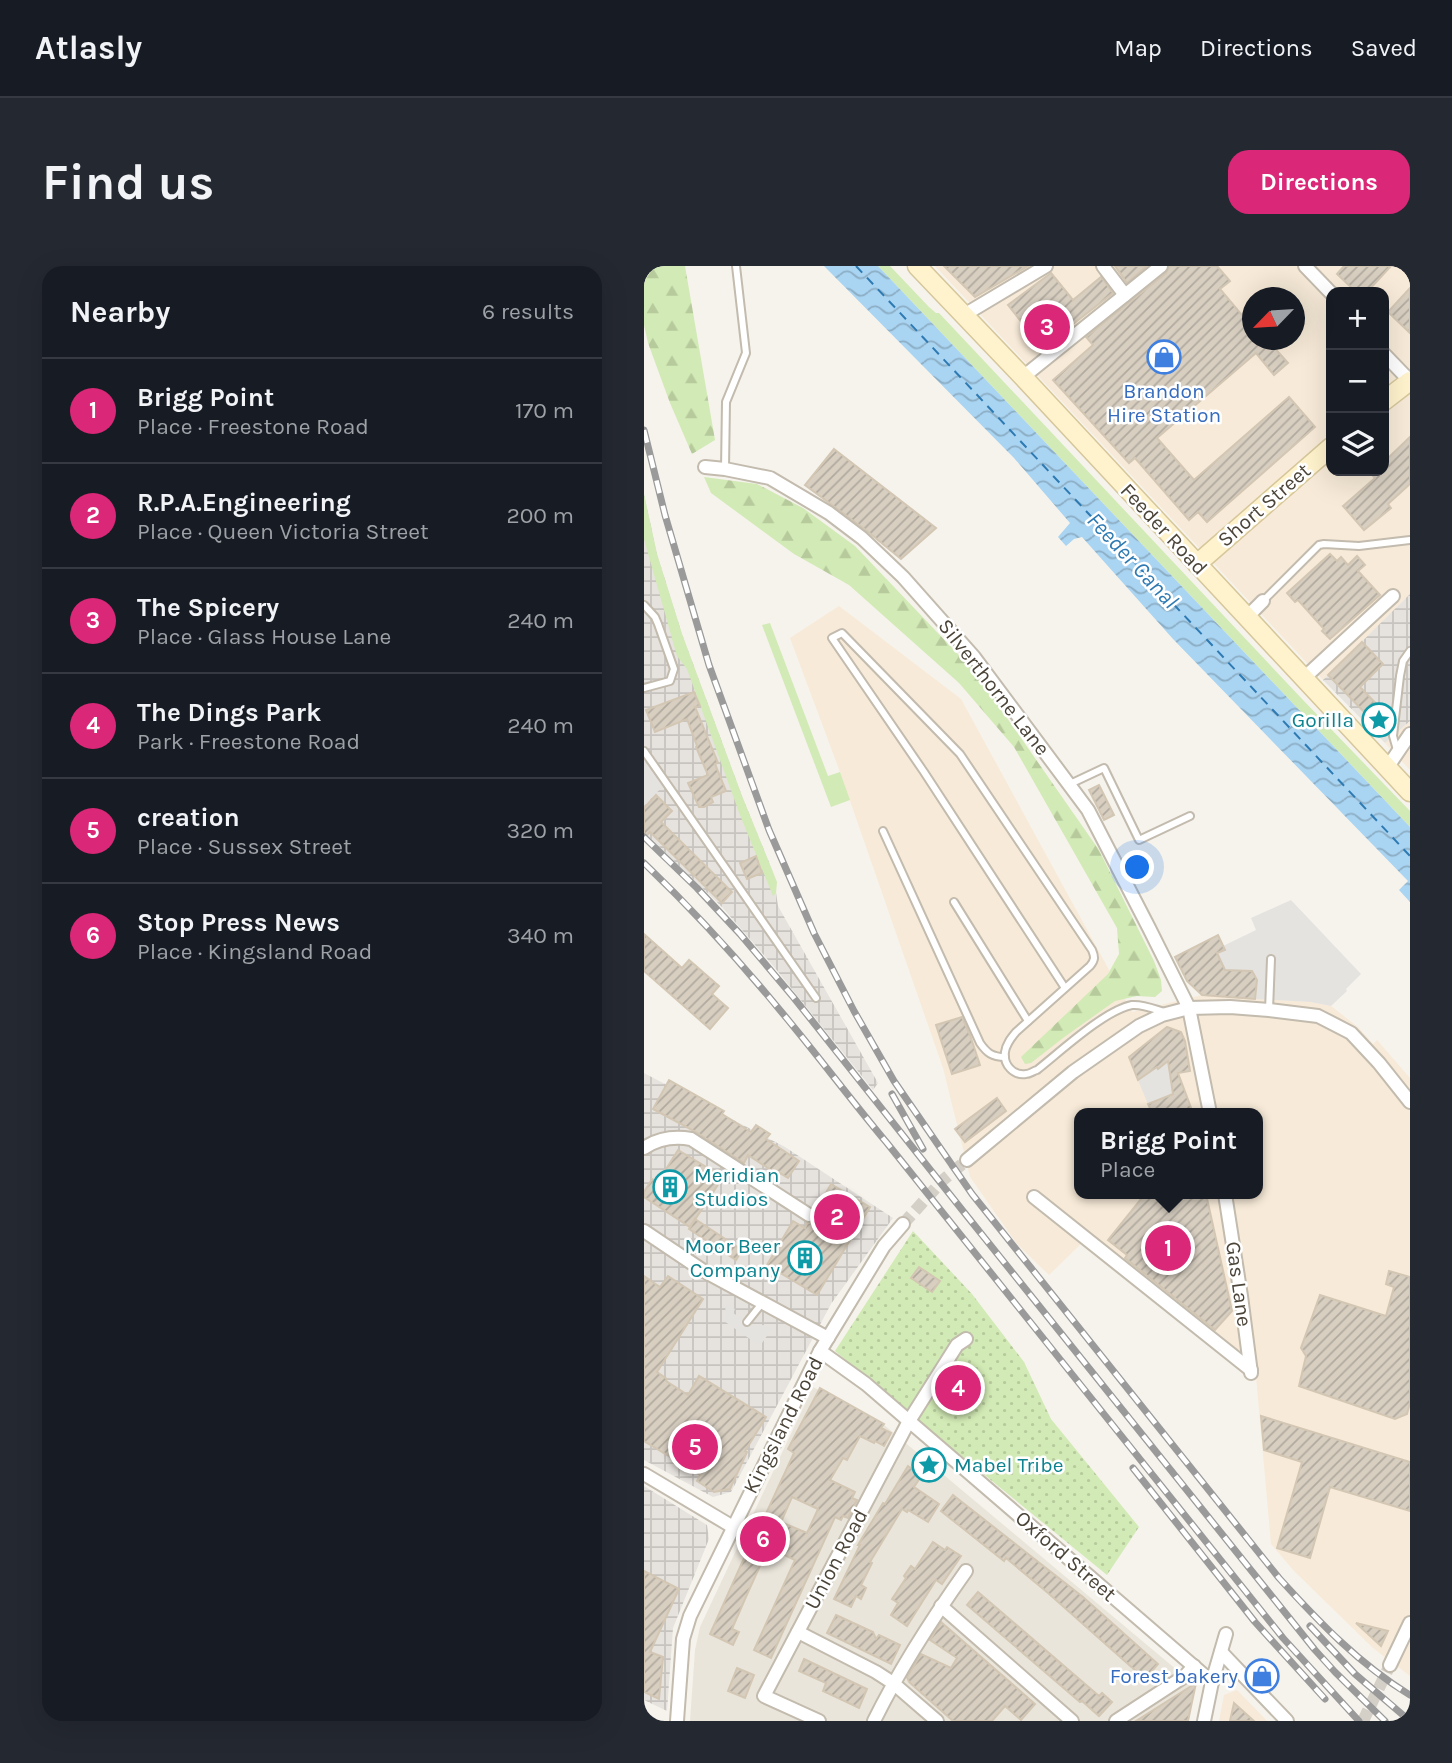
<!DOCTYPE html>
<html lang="en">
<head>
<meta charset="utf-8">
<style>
  :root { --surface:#171b24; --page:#242831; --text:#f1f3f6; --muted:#9ea1a6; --line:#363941; --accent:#db2777 }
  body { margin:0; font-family:Karla,sans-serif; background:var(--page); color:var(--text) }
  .controls { position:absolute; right:21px; top:21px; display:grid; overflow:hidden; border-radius:14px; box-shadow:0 7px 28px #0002 }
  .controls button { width:63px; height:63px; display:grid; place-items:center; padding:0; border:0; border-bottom:2px solid var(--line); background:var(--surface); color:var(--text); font:35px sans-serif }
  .compass { position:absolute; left:598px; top:21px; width:63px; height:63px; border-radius:50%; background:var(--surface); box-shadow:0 7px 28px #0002; rotate:245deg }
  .you { position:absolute; left:494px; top:602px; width:24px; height:24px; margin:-18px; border:5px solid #fff; border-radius:50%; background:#1a73e8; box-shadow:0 0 0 10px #1a73e833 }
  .badge { display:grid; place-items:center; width:46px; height:46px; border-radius:50%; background:var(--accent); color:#fff; font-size:23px; font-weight:700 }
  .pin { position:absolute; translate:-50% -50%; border:4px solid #fff; box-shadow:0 2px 7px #0006 }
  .popup { position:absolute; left:430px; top:842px; width:189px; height:91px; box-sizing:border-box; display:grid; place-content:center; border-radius:14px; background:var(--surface); filter:drop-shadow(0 2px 5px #0005); font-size:23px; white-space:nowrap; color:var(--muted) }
  .popup b { font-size:26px; color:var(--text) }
  .popup::after { content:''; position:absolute; left:50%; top:100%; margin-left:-14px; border:14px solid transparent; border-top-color:var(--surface) }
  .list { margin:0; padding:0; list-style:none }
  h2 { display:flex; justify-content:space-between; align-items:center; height:91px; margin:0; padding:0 28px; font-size:30px }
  h2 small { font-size:23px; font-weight:400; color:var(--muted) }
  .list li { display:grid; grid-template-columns:46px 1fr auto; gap:21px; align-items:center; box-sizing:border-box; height:105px; padding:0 28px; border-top:2px solid var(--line) }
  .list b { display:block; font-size:26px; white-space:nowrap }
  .list p { margin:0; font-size:23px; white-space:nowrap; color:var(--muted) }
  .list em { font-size:23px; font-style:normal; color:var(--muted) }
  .icon { flex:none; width:38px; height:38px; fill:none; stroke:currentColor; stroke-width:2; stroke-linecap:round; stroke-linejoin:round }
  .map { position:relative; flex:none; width:766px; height:1455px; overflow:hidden; border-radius:21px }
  header { display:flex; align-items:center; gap:42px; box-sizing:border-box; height:98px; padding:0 35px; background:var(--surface); border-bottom:2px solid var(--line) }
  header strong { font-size:33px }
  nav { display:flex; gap:38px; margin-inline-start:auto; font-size:24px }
  .intro { display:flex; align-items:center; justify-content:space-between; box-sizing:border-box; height:168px; padding:0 42px }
  h1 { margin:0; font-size:49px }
  .button { padding:18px 32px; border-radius:21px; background:var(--accent); color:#fff; font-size:24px; font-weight:700 }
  main { display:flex; gap:42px; padding:0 42px }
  aside { flex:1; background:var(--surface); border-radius:21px; box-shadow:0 7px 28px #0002 }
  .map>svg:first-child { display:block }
  .residential { fill:#eae5da }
  .commercial { fill:#f7ead8; fill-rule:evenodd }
  .industrial { fill:url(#industrial-grid) }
  .green { fill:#d2eab5 }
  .forest { fill:url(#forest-firs) }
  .park { fill:url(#park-dots) }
  .parking { fill:#e5e3e0 }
  .water { fill:url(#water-waves) }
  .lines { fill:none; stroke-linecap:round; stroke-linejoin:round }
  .ferry { stroke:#2e7ab2; stroke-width:2; stroke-dasharray:9 7; stroke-linecap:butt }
  .building { fill:url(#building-hatch); stroke:#d3c7b4; stroke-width:2; fill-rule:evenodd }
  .street-tunnel { stroke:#d4d0c8; stroke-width:12; stroke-dasharray:12 6; stroke-linecap:butt }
  .lane-casing { stroke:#c2bbae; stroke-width:10 }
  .street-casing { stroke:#c2bbae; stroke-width:16 }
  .secondary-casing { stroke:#d6c79b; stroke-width:21 }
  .lane { stroke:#fff; stroke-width:6 }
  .street { stroke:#fff; stroke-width:12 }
  .secondary { stroke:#fff3cd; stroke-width:18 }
  .rail-casing { stroke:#9a9a9a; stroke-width:7 }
  .rail { stroke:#fff; stroke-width:4.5; stroke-dasharray:13; stroke-linecap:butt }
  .labels { text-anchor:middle; stroke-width:5; stroke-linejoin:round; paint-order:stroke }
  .shop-label { font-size:21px; fill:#366cbe; stroke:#fff }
  .street-label { font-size:21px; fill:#4b4439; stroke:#fff }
  .culture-label { font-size:21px; fill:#0d838f; stroke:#fff; text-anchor:end }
  .water-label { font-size:23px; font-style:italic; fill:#2e7ab2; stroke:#fff }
</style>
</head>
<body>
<header>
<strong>Atlasly</strong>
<nav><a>Map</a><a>Directions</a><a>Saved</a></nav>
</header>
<div class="intro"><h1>Find us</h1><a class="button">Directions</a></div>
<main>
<aside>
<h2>Nearby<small>6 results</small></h2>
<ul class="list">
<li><span class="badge">1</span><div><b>Brigg Point</b><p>Place · Freestone Road</p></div><em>170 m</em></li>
<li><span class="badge">2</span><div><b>R.P.A.Engineering</b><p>Place · Queen Victoria Street</p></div><em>200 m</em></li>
<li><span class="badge">3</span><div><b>The Spicery</b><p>Place · Glass House Lane</p></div><em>240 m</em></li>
<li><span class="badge">4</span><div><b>The Dings Park</b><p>Park · Freestone Road</p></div><em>240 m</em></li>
<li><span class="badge">5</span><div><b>creation</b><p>Place · Sussex Street</p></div><em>320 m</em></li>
<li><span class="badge">6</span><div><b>Stop Press News</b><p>Place · Kingsland Road</p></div><em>340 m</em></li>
</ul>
</aside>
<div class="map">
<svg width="766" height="1455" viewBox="0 0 766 1455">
  <defs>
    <pattern id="industrial-grid" width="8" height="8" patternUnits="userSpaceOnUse" patternTransform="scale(1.75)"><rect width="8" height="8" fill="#e6e2dd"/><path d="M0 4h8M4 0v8" fill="none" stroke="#c7c3be"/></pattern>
    <pattern id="forest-firs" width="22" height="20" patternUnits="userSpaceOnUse" patternTransform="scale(1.75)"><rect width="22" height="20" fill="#d2eab5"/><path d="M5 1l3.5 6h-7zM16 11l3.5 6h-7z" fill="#b6ca9c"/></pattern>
    <pattern id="park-dots" width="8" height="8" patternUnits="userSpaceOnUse" patternTransform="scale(1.75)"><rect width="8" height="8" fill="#d2eab5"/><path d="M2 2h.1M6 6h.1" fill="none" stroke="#b6ca9c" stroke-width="1.8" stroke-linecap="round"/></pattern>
    <pattern id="water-waves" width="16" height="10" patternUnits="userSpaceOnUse" patternTransform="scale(1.75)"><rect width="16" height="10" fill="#a9d4f2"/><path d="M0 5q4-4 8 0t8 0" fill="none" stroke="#8caec5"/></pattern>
    <pattern id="building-hatch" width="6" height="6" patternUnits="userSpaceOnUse" patternTransform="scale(1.75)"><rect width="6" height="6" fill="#d8cfc1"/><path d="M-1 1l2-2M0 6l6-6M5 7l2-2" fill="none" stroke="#b1aa9e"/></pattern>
  </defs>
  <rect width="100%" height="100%" fill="#f6f3ec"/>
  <path class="residential" d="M169,1121l70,37 313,262 -8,35h-498l5,-71 5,-23z"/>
  <g class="commercial">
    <path d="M291,0h475v328l-87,86zM687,26h53v179h-53zM608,32h42v42h-42z"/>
    <path d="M195,340l122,93 171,313 70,-17 108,7 21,4 28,22 14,16 4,-4 33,38v598l-37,-28 -79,-77 -23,-27 -16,-179 -168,-127 -38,37 -32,-31 -47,-67 -27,-109 -103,-296 -50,-134zM435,847h178v81h-178z"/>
    <path d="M766,455v49l-25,-27z"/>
    <path d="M593,1424l30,31h-48l5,-26z"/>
  </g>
  <g class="industrial">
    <path d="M0,228l13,60 25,80 60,162 31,76 5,34 100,177 -5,7 -98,-122 -53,-61 -78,-75z"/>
    <path d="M766,328v127l-25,22 -62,-63z"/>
    <path d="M0,807l141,74 108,71 -62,86 -100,188 -18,5 -69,-37z"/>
    <path d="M0,1220l63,39 2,14 -36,89 -6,83 -23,-11z"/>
  </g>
  <g class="green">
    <path d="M234,0h12l39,41 7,6h3l364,387 107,111v16z"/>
    <path d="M0,228l13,60 25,80 60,162 35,86 -1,11 -3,3 -33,-81 -53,-146 -10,-13 -33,-117z"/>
    <path d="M126,357l58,153 12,-4 10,28 -19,7 -69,-182z"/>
  </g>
  <g class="forest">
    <path d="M0,0h41l30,174 -23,14 -22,-51 -22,-60 -4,-18z"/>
    <path d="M60,211l53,7 46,24 52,38 120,126 124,178 55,111 7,19 1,11 -7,6 -18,-1 -22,5 -52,37 -32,25 -6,1 -4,-7 87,-83 11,-20 -2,-26 -103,-181 -55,-64 -110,-98 -55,-31 -83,-61z"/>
  </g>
  <path class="park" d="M269,965l59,63 52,68 27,57 88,108 -32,48 -197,-161 -75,-63z"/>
  <g class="parking">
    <path d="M0,494l19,26 -19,20z"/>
    <path d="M647,634l70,74 -15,15 1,2 -16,15 -21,-4 -55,-3 2,-19 -5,-9 -27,-1 -8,-17 7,-3 -1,-4 33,-16 -5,-12z"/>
    <path d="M524,795l16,29 -36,14 -10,-24 19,-13 2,2z"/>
    <path d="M82,1038l9,5 -2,4 20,13 11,-1 7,5 -11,16 -36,-25z"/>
  </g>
  <path class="water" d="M180,0h54l532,561v75l-11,-12 9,-9 -235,-242 -91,-102 -8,2 -8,7 -8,-9 12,-14 -56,-65z"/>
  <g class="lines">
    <path class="ferry" d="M212,0l554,590"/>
  </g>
  <g class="building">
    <path d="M300,0h84l-53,31z"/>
    <path d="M471,0h32l-20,17z"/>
    <path d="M526,0h47l13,15 -10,8 32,38v13h19l-5,3 3,3 2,-2 17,19 -14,12 -18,-22 -99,85 37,42 95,-83 26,30 -108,95 -9,-10 -9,8 -54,-62 -6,5 -76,-83 40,-35 -7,-8 80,-64z"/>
    <path d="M700,0h47l-24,26h-11l-19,-18z"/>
    <path d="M407,7l22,27 28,-23 12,16 -71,55 -34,-43z"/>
    <path d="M766,22v45l-22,-21z"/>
    <path d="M766,171v47l-22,20 3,4 -27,22 -21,-24 32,-28 -6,-7h15v-9z"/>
    <path d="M190,183l102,79 -35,31 -34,-28 -62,-46z"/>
    <path d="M686,288l7,7 4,-4 7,8 9,-9 8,9 -7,6 22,24 -50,44 -8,-8 2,-2 -26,-29 -3,2 -8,-9z"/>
    <path d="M718,376l21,22 -23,23 29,30 -10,10 -51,-52z"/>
    <path d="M50,426l6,14 -5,1 23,56 -3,1 11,27 -15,6 2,5 -9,5h-5l-11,-24 20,-8 -12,-28 1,-1 -10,-27 -32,13 -9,-22z"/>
    <path d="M455,519l15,30 -10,5 -15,-30z"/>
    <path d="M12,529l16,16 -11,11 71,70 -10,11 -72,-71 -6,6v-30z"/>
    <path d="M112,590l6,17 -15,6 -7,-16z"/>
    <path d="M0,668l38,34 7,-8 30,26 -7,8 16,14 -18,21 -66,-58z"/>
    <path d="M574,669l7,15 -8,3 8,17 27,1 5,9 -2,19 -53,-4 -15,-14 -12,-24z"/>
    <path d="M318,751l8,18 10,30 -28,9 -16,-49z"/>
    <path d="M523,761l14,5 4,9 5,30 -12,2 15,40h-41l-4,-9 25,-10 -5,-33 -10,8 -1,-2 -19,13 -9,-23z"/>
    <path d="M25,814l55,31 -2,3 29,18 5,-7 14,9 -4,5 33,22 -11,17 -10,-6 -1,2 -29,-19 -4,8 -48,-31 -43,-23z"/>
    <path d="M353,832l9,13 -41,31 -10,-13z"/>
    <path d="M34,884l45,27 -33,50 -46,-30v-5l8,-13 6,3z"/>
    <path d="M187,918l39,23 -53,88 -50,-30 26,-44 12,7 2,-5h5l4,-3 2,-5 -2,-5z"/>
    <path d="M501,928h61l26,117 -17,19 -90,-72 2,-3 -19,-15z"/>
    <path d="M51,953l47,31 -6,10 -47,-31z"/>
    <path d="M275,1001l21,14 -8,11 -21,-14z"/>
    <path d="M745,1005l21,6v126l-3,11 -12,5 -96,-33 7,-30 -5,-8 19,-53 66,21 8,-29 -8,-3z"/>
    <path d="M0,1010l16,11 8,-11 35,23 -46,73 10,7 -1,2 22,14 11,-19 67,41 -21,34 2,1 -17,37 -16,3 -17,-11 3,-6 -56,-34z"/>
    <path d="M176,1122l64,36 -3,4 10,5 -7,13 -9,-5 -1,2 -14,-7 -13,24 -4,-2 -13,22 25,12 -3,6 5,2 -9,18 -5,-2 -2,4 -6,-3 -64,141 -17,-8 41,-90 -21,-10 -5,12 -6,-3 -18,40 -13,30 7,3 -6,13 -23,-11 52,-116h2l30,-65 -6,-4zM148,1231l26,12 -11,24 -26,-11z"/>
    <path d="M617,1150l149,46v49l-80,-24 -20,71 -33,-10 25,-86 -38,-12z"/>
    <path d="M264,1200l14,9 -8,12 25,17 -11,18 -20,-12 -1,2 -5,-3 -32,53 2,1 -11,22 5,3 -5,11 -5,-3 -5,11 -17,-8 26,-54h-2l25,-42 2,1z"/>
    <path d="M309,1229l130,102 75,67 -13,15 -97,-86 -42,-35 -2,3 -63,-50z"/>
    <path d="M289,1276l12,8 2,-3 14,9 -19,28 -6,-4 -29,46 -16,-11 7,-12 -6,-4 14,-21 -2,-2 7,-10 4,3z"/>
    <path d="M0,1305l35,18 -29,63 13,5 -4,42 -15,-7z"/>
    <path d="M334,1326l121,104 3,-3 10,9 -13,14 -17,-15 -2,1 -113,-97z"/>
    <path d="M192,1349l37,17 3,7 3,-4 21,10 -9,19 -64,-31z"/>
    <path d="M297,1356l94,82 -14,16 -16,-14 -13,15h-39l-44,-39 -2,-5 14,-23 30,14 6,-10 -27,-18z"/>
    <path d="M712,1357l32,8 -7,15z"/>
    <path d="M160,1393l63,30 -8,19 -36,-17 3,-8 -27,-12z"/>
    <path d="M93,1402l17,7 -9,23 -17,-7z"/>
    <path d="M552,1417l-8,38h-52z"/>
    <path d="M590,1437l20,18h-24z"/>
  </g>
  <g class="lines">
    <g class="street-tunnel">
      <path d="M259,958l40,-44 24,-20"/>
      <path d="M719,1455l27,-56"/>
    </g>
    <defs>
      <g id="lane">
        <path d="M81,203l1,-67 20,-49 -10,-87"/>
        <path d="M619,335l56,-56 5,-1 35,2 51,-6"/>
        <path d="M0,339l11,12 3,7 16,45 -4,12 -26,7"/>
        <path d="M753,484l-4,-14 7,-60 3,-15 7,-10"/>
        <path d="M0,485l172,247"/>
        <path d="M426,518l34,-16 35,72 51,-24"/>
        <path d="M239,565l97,212c7,10 12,14 25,14"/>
        <path d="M310,636l74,119"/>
        <path d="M421,722l-141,-216 -92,-134 10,-5 118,121 132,196c3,7 3,10 -2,16l-74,66c-5,6 -10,12 -11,20 -2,12 8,24 21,22 4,0 7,-3 11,-4 23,-18 68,-60 95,-65 11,-1 22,4 32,7"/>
        <path d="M625,744l2,-51"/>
        <path d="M103,1056l16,-20"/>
      </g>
      <g id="street">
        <path d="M459,0l22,29"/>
        <path d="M661,0l26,27"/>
        <path d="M320,49l82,-49"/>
        <path d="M740,88l26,27"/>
        <path d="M379,111l138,-111"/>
        <path d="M61,201l20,2 45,9 59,35 33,25 41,39 71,80 114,153 61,118 40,80 21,105"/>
        <path d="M603,351l16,-16"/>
        <path d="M660,412l89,-82"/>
        <path d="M743,502l23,-34"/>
        <path d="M0,882c15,-10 30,-12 47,-9l118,76"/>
        <path d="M323,894l106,-88 66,-46 23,-11 27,-7 41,-1 39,3 49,6 33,17 28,30 31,39"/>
        <path d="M581,928l16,102 10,77"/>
        <path d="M390,931l217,173"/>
        <path d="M0,965l58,39 126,68"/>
        <path d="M176,1085l46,33 346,298"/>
        <path d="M0,1208l89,53"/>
        <path d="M297,1340l131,115"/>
        <path d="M154,1366l78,40 17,11 44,38"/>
        <path d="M577,1386l66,69"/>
        <path d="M746,1399l20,-42"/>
        <path d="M33,1455l6,-82 7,-23 130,-265 64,-105 19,-22"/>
        <path d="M175,1455l-55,-25 145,-275 48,-76 9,-6"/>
        <path d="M230,1455c26,-53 58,-102 92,-150"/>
        <path d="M472,1455l69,-45 9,-10"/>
        <path d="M560,1455l8,-39 14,-48"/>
      </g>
      <g id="secondary">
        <path d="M273,0l106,111 387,415"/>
        <path d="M740,135l26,-20"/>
        <path d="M553,298l134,-117"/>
      </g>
    </defs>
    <use href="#lane" class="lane-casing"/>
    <use href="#street" class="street-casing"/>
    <use href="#secondary" class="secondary-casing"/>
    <use href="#lane" class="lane"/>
    <use href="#street" class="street"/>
    <use href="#secondary" class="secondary"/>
    <defs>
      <g id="rail">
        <path d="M0,164l21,85 44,150 60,165 45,103 40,78 40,70 78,113 307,384c40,44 80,86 131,117"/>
        <path d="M0,571l53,51 43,46 54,64 169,213 352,439 20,22 50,49"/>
        <path d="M0,597c48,46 93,95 135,146 37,44 71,90 108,134l396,495 76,83"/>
        <path d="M248,828l31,55"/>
        <path d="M489,1202l122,154 70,77"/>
        <path d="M666,1360l45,48 55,47"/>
      </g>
    </defs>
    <use href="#rail" class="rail-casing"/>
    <use href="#rail" class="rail"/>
  </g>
  <defs>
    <symbol id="shop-ring" viewBox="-11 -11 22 22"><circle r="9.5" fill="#fff" stroke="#3f7fe0" stroke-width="1.5"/><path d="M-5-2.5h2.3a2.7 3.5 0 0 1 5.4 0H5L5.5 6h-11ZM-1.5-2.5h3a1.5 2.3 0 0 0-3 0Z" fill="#3f7fe0"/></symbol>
    <symbol id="sight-ring" viewBox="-11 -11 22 22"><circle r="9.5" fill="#fff" stroke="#0f9aa8" stroke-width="1.5"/><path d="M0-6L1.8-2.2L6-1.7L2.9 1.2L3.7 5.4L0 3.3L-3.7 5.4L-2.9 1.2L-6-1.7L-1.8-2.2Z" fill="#0f9aa8"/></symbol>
    <symbol id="building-ring" viewBox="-11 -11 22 22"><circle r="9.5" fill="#fff" stroke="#0f9aa8" stroke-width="1.5"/><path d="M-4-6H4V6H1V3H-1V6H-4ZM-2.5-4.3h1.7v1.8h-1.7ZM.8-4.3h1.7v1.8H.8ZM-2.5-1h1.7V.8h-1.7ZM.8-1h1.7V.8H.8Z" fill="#0f9aa8"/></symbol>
  </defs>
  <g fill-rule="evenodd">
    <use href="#shop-ring" x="501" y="72" width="38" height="38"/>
    <use href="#sight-ring" x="716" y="435" width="38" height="38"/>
    <use href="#building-ring" x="7" y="902" width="38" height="38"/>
    <use href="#building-ring" x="142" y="973" width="38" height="38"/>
    <use href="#sight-ring" x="266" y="1180" width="38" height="38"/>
    <use href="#shop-ring" x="599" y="1391" width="38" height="38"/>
  </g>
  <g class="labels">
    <g class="shop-label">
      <text x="520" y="132">Brandon<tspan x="520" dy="24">Hire Station</tspan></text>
      <text x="594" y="1417" text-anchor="end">Forest bakery</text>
    </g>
    <g class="street-label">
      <text transform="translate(620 239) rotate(-41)" y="7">Short Street</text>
      <text transform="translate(520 263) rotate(47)" y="7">Feeder Road</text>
      <text transform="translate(350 421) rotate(52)" y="7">Silverthorne Lane</text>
      <text transform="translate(595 1018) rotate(82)" y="7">Gas Lane</text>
      <text transform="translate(139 1159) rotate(-63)" y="7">Kingsland Road</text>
      <text transform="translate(422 1290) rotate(41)" y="7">Oxford Street</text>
      <text transform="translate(192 1293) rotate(-62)" y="7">Union Road</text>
    </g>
    <g class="culture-label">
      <text x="710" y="461">Gorilla</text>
      <text x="50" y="916" text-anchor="start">Meridian<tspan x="50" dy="24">Studios</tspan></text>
      <text x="136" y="987">Moor Beer<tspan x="136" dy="24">Company</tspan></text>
      <text x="310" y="1206" text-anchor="start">Mabel Tribe</text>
    </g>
    <g class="water-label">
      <text transform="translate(489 294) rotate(47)" y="8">Feeder Canal</text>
    </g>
  </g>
</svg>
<div class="controls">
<button>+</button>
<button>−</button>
<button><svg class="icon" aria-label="layers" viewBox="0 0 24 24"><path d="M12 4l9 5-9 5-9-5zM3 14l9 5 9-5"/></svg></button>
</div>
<svg class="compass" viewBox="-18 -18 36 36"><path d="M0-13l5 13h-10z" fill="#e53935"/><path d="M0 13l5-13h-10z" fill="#9ea1a6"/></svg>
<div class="you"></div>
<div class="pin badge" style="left:524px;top:982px">1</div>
<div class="popup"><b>Brigg Point</b>Place</div>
<div class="pin badge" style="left:193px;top:951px">2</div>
<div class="pin badge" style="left:403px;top:61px">3</div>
<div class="pin badge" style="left:314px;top:1122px">4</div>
<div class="pin badge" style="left:51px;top:1181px">5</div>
<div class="pin badge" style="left:119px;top:1273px">6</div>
</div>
</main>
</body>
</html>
